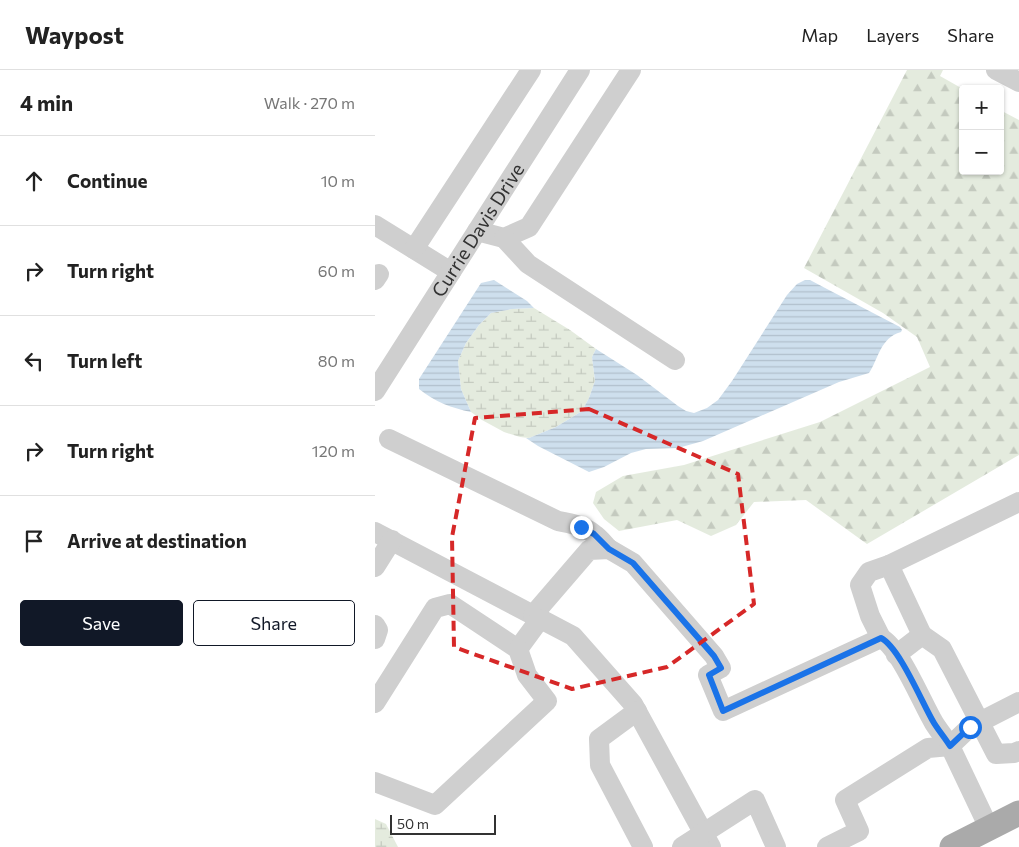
<!DOCTYPE html>
<html lang="en">
<head>
<meta charset="utf-8">
<style>
  :root { --surface:#fff; --page:#f2f2f2; --text:#222; --muted:#767676; --line:#e0e0e0; --accent:#111827 }
  body { margin:0; font-family:Commissioner,sans-serif; background:var(--page); color:var(--text) }
  .controls { position:absolute; right:15px; top:15px; display:grid; overflow:hidden; border-radius:5px; box-shadow:0 1px 4px #0004 }
  .controls button { width:45px; height:45px; display:grid; place-items:center; padding:0; border:0; border-bottom:1px solid var(--line); background:var(--surface); color:var(--text); font:25px sans-serif }
  .scale { position:absolute; left:15px; bottom:12px; width:106px; box-sizing:border-box; padding-left:5px; border:2px solid #323232; border-top:0; font-size:14px; line-height:18px; white-space:nowrap; color:#323232; -webkit-text-stroke:4px #fff; paint-order:stroke }
  .stop { position:absolute; width:15px; height:15px; margin:-11px; border:4px solid #1a73e8; border-radius:50%; background:#fff }
  .stop.end { background:#1a73e8; border-color:#fff; box-shadow:0 1px 5px #0008 }
  .list { margin:0; padding:0; list-style:none }
  h2 { display:flex; justify-content:space-between; align-items:center; height:65px; margin:0; padding:0 20px; font-size:21px }
  h2 small { font-size:16px; font-weight:400; color:var(--muted) }
  .list li { display:grid; grid-template-columns:32px 1fr auto; gap:15px; align-items:center; box-sizing:border-box; height:90px; padding:0 20px; border-top:1px solid var(--line) }
  .list b { display:block; font-size:19px; white-space:nowrap }
  .list em { font-size:16px; font-style:normal; color:var(--muted) }
  .actions { display:flex; gap:10px; padding:15px 20px }
  .actions a { flex:1; padding:11px 0; border:1px solid var(--accent); border-radius:5px; text-align:center; font-size:18px; color:var(--accent) }
  .actions .main { background:var(--accent); color:#fff }
  .icon { flex:none; width:28px; height:28px; fill:none; stroke:currentColor; stroke-width:2; stroke-linecap:round; stroke-linejoin:round }
  .map { position:relative; flex:none; width:644px; height:777px; overflow:hidden }
  header { display:flex; align-items:center; gap:30px; box-sizing:border-box; height:70px; padding:0 25px; background:var(--surface); border-bottom:1px solid var(--line) }
  header strong { font-size:24px }
  nav { display:flex; gap:28px; margin-inline-start:auto; font-size:18px }
  main { display:flex }
  aside { flex:1; background:var(--surface) }
  .map>svg:first-child { display:block }
  .forest { fill:url(#forest-firs) }
  .wetland { fill:url(#wetland-marsh) }
  .water { fill:url(#water-rules) }
  .lines { fill:none; stroke-linecap:round; stroke-linejoin:round }
  .minor { stroke:#cfcfcf; stroke-width:20 }
  .major { stroke:#aaa; stroke-width:25 }
  .route { stroke:#1a73e8; stroke-width:6 }
  .marked { fill:none; stroke:#d62828; stroke-width:4; stroke-dasharray:10 6; stroke-linejoin:round }
  .labels { text-anchor:middle; stroke-width:5; stroke-linejoin:round; paint-order:stroke }
  .street-label { font-size:19px; fill:#323232; stroke:#fff }
</style>
</head>
<body>
<header>
<strong>Waypost</strong>
<nav><a>Map</a><a>Layers</a><a>Share</a></nav>
</header>
<main>
<aside>
<h2>4 min<small>Walk · 270 m</small></h2>
<ul class="list">
<li><svg class="icon" aria-label="ahead" viewBox="0 0 24 24"><path d="M12 20V5M6 11l6-6 6 6"/></svg><div><b>Continue</b></div><em>10 m</em></li>
<li><svg class="icon" aria-label="right" viewBox="0 0 24 24"><path d="M7 20v-9h11M14 6l5 5-5 5"/></svg><div><b>Turn right</b></div><em>60 m</em></li>
<li><svg class="icon" aria-label="left" viewBox="0 0 24 24"><path d="M17 20v-9H6M10 6l-5 5 5 5"/></svg><div><b>Turn left</b></div><em>80 m</em></li>
<li><svg class="icon" aria-label="right" viewBox="0 0 24 24"><path d="M7 20v-9h11M14 6l5 5-5 5"/></svg><div><b>Turn right</b></div><em>120 m</em></li>
<li><svg class="icon" aria-label="arrive" viewBox="0 0 24 24"><path d="M6 21V4h12l-3 4 3 4H6"/></svg><div><b>Arrive at destination</b></div></li>
</ul>
<div class="actions"><a class="main">Save</a><a>Share</a></div>
</aside>
<div class="map">
<svg width="644" height="777" viewBox="0 0 644 777">
  <defs>
    <pattern id="forest-firs" width="22" height="20" patternUnits="userSpaceOnUse" patternTransform="scale(1.25)"><rect width="22" height="20" fill="#e4ebde"/><path d="M5 1l3.5 6h-7zM16 11l3.5 6h-7z" fill="#c4cabf"/></pattern>
    <pattern id="wetland-marsh" width="20" height="14" patternUnits="userSpaceOnUse" patternTransform="scale(1.25)"><rect width="20" height="14" fill="#e4ebde"/><path d="M1 5h8M5 5V1M11 12h8M15 12V8" fill="none" stroke="#c4cabf"/></pattern>
    <pattern id="water-rules" width="6" height="5" patternUnits="userSpaceOnUse" patternTransform="scale(1.25)"><rect width="6" height="5" fill="#cedfed"/><path d="M0 2.5h6" fill="none" stroke="#b1c0cc"/></pattern>
  </defs>
  <rect width="100%" height="100%" fill="#fff"/>
  <path class="forest" d="M532,0h36l-3,6 23,13v82h37v-61l19,10v335l-152,89 -61,-44 -52,2 -18,23 -25,11 -34,-16 -58,11 -15,-12 -11,-16 3,-11 27,-16 61,-11 136,-43 110,-55 -13,-30 -34,-24 -79,-45z"/>
  <g class="wetland">
    <path d="M159,238l36,22 26,19 -4,8 3,24 -6,17 -7,13 -26,16 -27,11 -9,-1 -16,-5 -22,-12 -11,-8 -10,-23 -3,-28 8,-18 13,-18 12,-12 21,-4z"/>
    <path d="M0,749l11,5 12,23h-23z"/>
  </g>
  <g class="water">
    <path d="M119,210l33,21 7,7 -22,1 -21,4 -12,12 -13,18 -8,18 3,28 10,23c-19,-4 -36,-10 -52,-23v-10l62,-96z"/>
    <path d="M430,210h5l17,9 73,38 2,3 -1,2c-21,6 -22,26 -32,41l-30,9 -136,59 -25,7 -32,1 -15,4 -27,14 -15,5 -51,-26 -12,-8h3l27,-11 26,-16 7,-13 6,-17 -3,-24 4,-8 41,26 41,31 8,5 8,2 13,-5 11,-8 14,-19 55,-86 10,-11z"/>
  </g>
  <g class="lines">
    <g class="minor">
      <path d="M621,0l23,12"/>
      <path d="M0,155l76,47"/>
      <path d="M102,161l27,7 25,-11 102,-157"/>
      <path d="M129,168l24,26 147,96"/>
      <path d="M39,179l117,-179"/>
      <path d="M0,210l4,-6"/>
      <path id="s1" d="M0,321l205,-321"/>
      <path d="M14,369l169,82c13,2 26,5 36,13 6,4 10,10 15,15"/>
      <path d="M0,462l198,104 60,68 78,143"/>
      <path d="M514,495l130,-63"/>
      <path d="M0,497l17,-27"/>
      <path d="M158,545l56,-65 20,-1 24,14 81,93 7,12 -13,7 15,36 158,-73c19,10 41,65 53,85 5,8 11,15 16,23l-22,2 -83,52 14,31 -32,16"/>
      <path d="M0,555l3,5 -3,9"/>
      <path d="M547,565l20,14 54,105 18,-1 5,-2"/>
      <path d="M506,568l-11,-22 -10,-31 9,-13 20,-7 33,70 -26,20"/>
      <path d="M0,633l60,-95 15,-4 68,45 22,-30"/>
      <path d="M262,641l-38,28 1,26 43,82"/>
      <path d="M0,712l60,23 112,-104 -20,-26 -9,-26"/>
      <path d="M614,758l-39,-82 20,-19 49,-25"/>
      <path d="M307,777l73,-47 21,47"/>
    </g>
    <path class="major" d="M577,777l67,-34"/>
  </g>
  <g class="lines">
    <path class="route" d="M206,457l13,7 15,15 24,14 81,93 7,12 -12,7 14,36 158,-73c19,10 41,65 53,85 5,8 11,15 16,23l20,-19"/>
  </g>
  <path class="marked" d="M214,339l149,65 16,130 -87,63 -95,22 -118,-42 -2,-110 23,-119z"/>
  <g class="labels">
    <g class="street-label">
      <text dy="7" stroke="none"><textPath href="#s1" startOffset="191">Currie Davis Drive</textPath></text>
    </g>
  </g>
</svg>
<div class="controls">
<button>+</button>
<button>−</button>
</div>
<div class="scale">50 m</div>
<div class="stop" style="left:595px;top:657px"></div>
<div class="stop end" style="left:206px;top:457px"></div>
</div>
</main>
</body>
</html>
